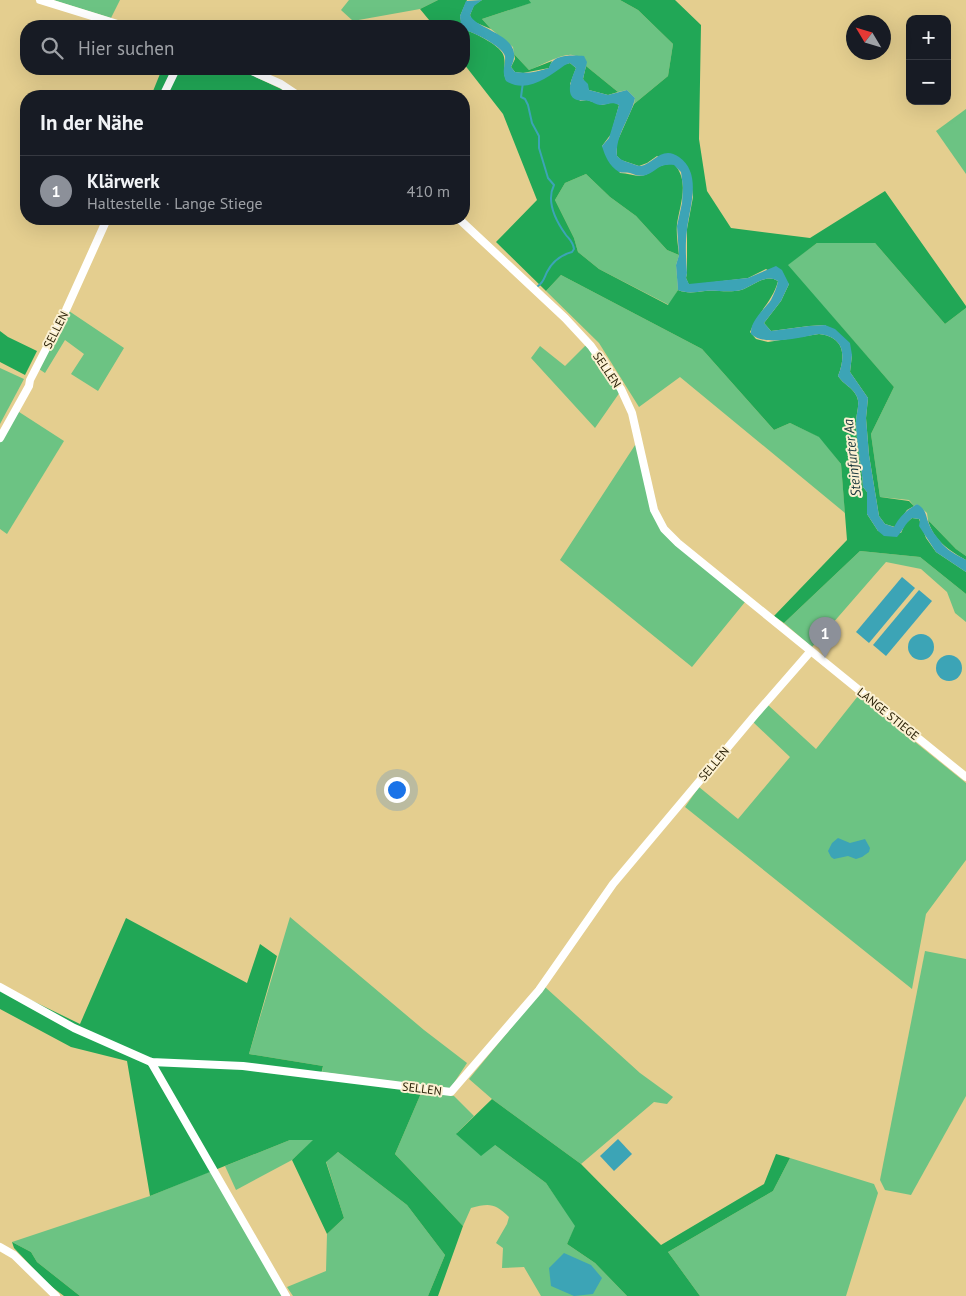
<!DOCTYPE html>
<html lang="de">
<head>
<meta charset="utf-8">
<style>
  :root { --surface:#171b24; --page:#20242c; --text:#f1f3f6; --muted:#9ea1a6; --line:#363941; --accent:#8c9099 }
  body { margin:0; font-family:"PT Sans",sans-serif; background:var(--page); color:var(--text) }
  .controls { position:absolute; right:15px; top:15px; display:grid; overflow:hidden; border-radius:10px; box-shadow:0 5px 20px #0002 }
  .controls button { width:45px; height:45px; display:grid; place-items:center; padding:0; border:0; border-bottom:1px solid var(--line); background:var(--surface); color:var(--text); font:25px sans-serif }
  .compass { position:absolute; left:846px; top:15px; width:45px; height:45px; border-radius:50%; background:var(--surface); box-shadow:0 5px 20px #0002; rotate:308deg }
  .you { position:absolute; left:396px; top:789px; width:18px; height:18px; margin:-12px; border:4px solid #fff; border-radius:50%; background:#1a73e8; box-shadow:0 0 0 8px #1a73e833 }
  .badge { display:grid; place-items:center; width:32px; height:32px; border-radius:50%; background:var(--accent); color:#fff; font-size:16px; font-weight:700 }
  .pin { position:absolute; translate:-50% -41px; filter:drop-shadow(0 1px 2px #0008) }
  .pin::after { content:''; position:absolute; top:26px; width:18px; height:15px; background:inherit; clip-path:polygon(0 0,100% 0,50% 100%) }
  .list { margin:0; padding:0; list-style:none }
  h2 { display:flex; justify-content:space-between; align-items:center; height:65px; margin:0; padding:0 20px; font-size:21px }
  h2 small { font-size:16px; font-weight:400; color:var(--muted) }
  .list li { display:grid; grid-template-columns:32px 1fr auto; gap:15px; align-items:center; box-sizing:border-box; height:70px; padding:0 20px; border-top:1px solid var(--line) }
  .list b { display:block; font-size:19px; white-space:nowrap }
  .list p { margin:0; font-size:16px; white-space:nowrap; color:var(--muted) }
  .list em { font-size:16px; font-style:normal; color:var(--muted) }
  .icon { flex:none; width:28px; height:28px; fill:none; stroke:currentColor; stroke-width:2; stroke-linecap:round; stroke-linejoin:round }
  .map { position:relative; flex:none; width:966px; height:1296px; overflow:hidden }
  .search { position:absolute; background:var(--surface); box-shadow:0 5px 20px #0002; left:20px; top:20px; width:450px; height:55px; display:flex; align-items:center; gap:12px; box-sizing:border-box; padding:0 18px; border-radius:20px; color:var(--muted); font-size:19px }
  .panel { position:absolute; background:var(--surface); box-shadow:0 5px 20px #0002; left:20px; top:90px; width:450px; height:135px; border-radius:20px }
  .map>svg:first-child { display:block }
  .green { fill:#6cc383 }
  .forest { fill:#21a756 }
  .water { fill:#3ca4b6 }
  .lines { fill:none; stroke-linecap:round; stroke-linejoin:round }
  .stream { stroke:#3ca4b6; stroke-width:2 }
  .minor { stroke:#fff; stroke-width:8 }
  .labels { text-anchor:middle; stroke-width:4; stroke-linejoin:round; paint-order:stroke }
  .street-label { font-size:12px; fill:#271e04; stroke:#fbf0d1 }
  .water-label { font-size:14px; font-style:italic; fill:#19383e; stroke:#fbf0d1 }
</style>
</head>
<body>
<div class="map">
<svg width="966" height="1296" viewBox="0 0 966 1296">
  <rect width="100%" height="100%" fill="#e4ce8f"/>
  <g class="green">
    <path d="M53,0h67l-9,18z"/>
    <path d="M349,0h89l-18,9 -67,12 -12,-11z"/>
    <path d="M529,0h91l18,10 35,34 -5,32 -34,28 1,-6 -8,-8 -9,2 -32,-26v-4c-5,-3 -11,-8 -17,-7 -10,0 -29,11 -40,15l-15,-16 -1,-7 -22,-18 -9,-10 48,-16z"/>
    <path d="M966,109v65l-30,-43z"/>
    <path d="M586,174l24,23 26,19 31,34 12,5 -3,10 2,25 -9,15 -70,-36 -21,-17 -4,-14 -19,-38 10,-17z"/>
    <path d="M817,243h58l70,81 21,-16v248l-10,-7 -28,-29 -1,-7 -10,-9 -3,2 -5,-6 -29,-3 -9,-63 23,-47 -107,-122z"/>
    <path d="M561,275l141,74 72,81 16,-7 30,14 21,27 4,49 -165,-136 -41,30 -40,-64 -53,-52z"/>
    <path d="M66,309l58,39 -26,43 -27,-17 13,-20 -19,-14 -20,33 -6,-4z"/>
    <path d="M586,345l34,47 -25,36 -64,-70 9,-12 25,20z"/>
    <path d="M0,368l24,11 -24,45z"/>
    <path d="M16,410l48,31 -57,93 -7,-5v-87z"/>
    <path d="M639,439l14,72 17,29 75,62 -53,65 -132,-107z"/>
    <path d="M860,551l60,6 46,37v28l-11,-9 -8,-21 -26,-23 -35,-7 -74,85 -28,-24z"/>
    <path d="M858,696l108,87v77l-40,54 -14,75 -227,-182 14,-20 39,32 52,-62 -37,-35 15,-17 48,44z"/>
    <path d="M290,917l134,113 43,33 -17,26 -128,-17 1,-6 -74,-12z"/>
    <path d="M925,951l41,8v137l-55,99 -26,-5 -5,-10z"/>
    <path d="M545,987l95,86 33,24 -6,7 -13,-2 -73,62 -89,-65 -23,-20z"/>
    <path d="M422,1091l32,5 20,20 -17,17 38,12 51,38 30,43 -9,18 28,19 32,33h-86l-17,-29 -22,1 1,-20 -7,-5 11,-19 2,-7c-14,-14 -20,-14 -38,-9l-8,18 -68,-72z"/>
    <path d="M290,1140h24l-22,20 -56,30 -11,-24z"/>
    <path d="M338,1152l69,53 38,50 -17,41h-135l-6,-9 39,-16 1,-37 17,-16 -18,-57z"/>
    <path d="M790,1158l84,26 4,9 -32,103h-146l-32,-44 105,-61z"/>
    <path d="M216,1169l68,127h-204l-43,-34 -6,-10 -19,-10 138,-46z"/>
  </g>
  <g class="forest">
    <path d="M438,0h29l-7,16 2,10h-28l-14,-17z"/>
    <path d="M482,0h47l2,3 -49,16 9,10 -19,-8 -2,-6 4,-10z"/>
    <path d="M620,0h55l26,25 -2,114 8,52 24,37 79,10 75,-47 81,115v2l-21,16 -70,-81h-58l-29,22 106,122 -23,47 9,63 29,4 5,5 -7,4 -12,17 -10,-3 -6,-8 -10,-61 -3,-37 2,-20 -18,-26 2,-17 -27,-30 -16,1 -38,5 -7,-8 17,-22 8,-17 -23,-15 -18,9 -59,7 -3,-7 1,-5v-44l6,-32 -3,-25 -33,-16 -10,7 -8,3 -18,-6 -4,-4v-14l17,-38 34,-28 5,-32 -35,-34z"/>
    <path d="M464,29c10,4 39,17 40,28 2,10 -2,13 2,23l64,-17 6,5 -6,16 10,17 7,-1 15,5 12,-3 5,3 -8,29 -9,12 18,27c7,0 14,3 20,3 13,-1 15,-13 34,-12 16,17 6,40 3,60 -1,10 1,21 2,31l-12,-5 -31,-34 -26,-19 -24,-23 -21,9 -10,17 19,38 4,14 21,17 69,36 10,-15c10,4 17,2 27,1 11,-1 25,2 36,-1 13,-4 24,-17 37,-9 -5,20 -21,32 -28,51l6,7 12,3 51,-8c26,3 27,22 19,42 6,9 14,11 18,19 5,8 0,18 0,27 0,22 6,43 7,65l4,5v22l11,17 23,2 4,-9 7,-6 7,1 7,19 10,14 30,20v22l-46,-37 -60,-6 -76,72 -10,-7 73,-76 -6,-76 -22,-27 -29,-14 -16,7 -72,-81 -141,-74 -15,16 -50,-49 41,-42 -34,-86 -39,-50z"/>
    <path d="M514,54l15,16 23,-9 -3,7 -26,5 -8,-1 -4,-5 4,-8z"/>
    <path d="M586,66l32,26 -10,3 -19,-5 -6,-11z"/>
    <path d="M162,69h77l42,20 11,7h-141z"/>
    <path d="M0,331l8,6 29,14 -12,24 -25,-13z"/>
    <path d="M928,520l28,29 10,7v4c-16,-9 -33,-20 -38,-40z"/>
    <path d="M126,918l121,65 13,-39 17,12 -28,98 74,12 -3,13 102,12 -27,63 68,72 -25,70h-10l17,-41 -38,-50 -69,-53 -12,10 18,56 -17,16 -35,-74 21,-20h-23l-140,56 -23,-135 -56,-14 -71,-38v-24l80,39z"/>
    <path d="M492,1099l89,65 80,81 103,-61 12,-30 14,4 -17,33 -105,61 32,44h-73l-32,-33 -28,-19 8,-18 -29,-43 -51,-38 -14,11 -25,-22z"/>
    <path d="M12,1242l19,10 6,10 43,34h-16l-16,-12 -34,-36z"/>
  </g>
  <g class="water">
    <path d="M482,0l-8,6 -4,9c7,16 57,20 41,52l4,5c12,2 22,0 34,-4 3,-14 23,-13 35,-12l3,6 -4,17 5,5 1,6 19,5 19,-5 8,8c-4,20 -20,37 -18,58 4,4 7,5 13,7 4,1 7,3 11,3 12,-2 21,-21 38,-9 24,17 10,51 8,73 -2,14 -1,29 0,43l-1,5 3,6 59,-6 28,-12 6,4 7,14 -8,17 -17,22 7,8 38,-5 16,-1 10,4 15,14 2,12 -2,17 18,26 -2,20 3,37 10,61 6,8 9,3c6,-11 13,-17 23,-23 10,6 8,11 12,20 2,6 7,12 11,17 6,9 17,14 26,19v12l-30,-20 -17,-26 1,-6 -1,-1 -7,-1c-7,6 -9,12 -15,19l-13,-1 -6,-5 -11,-17v-22l-4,-5c-1,-22 -7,-43 -7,-65 0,-9 5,-19 0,-27 -4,-8 -12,-10 -18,-19 8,-20 7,-39 -19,-42 -18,3 -54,13 -68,0 -1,-13 13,-24 20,-34 3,-6 6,-13 7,-19 -13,-8 -24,5 -37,9 -11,3 -25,0 -36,1 -10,1 -17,3 -27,-1l-2,-25 3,-10 -2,-29 5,-23 1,-16 -2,-15 -7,-7c-15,-2 -16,5 -28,10 -7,2 -10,0 -16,-2 -4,-1 -8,0 -11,-1 -10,-6 -14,-16 -17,-26l7,-8 10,-33c-8,-4 -11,0 -19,0 -3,0 -7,-3 -11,-4 -4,-1 -8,0 -12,-1 -13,-4 -5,-23 -1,-32l-6,-5 -5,2c-17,12 -38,29 -59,16 -5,-12 0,-15 -1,-25 -3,-10 -31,-24 -41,-26v-4l-3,-1 -1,-9 6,-15z"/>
    <path d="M902,577l13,11 -46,55 -13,-11z"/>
    <path d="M919,590l13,11 -46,55 -13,-11z"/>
    <circle cx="921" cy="647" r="13"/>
    <circle cx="949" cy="668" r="13"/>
    <path d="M838,838l12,5 15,-4 5,9 -1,4 -7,5 -6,2 -8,-3 -14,3 -3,-2 -3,-6 4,-8z"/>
    <path d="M618,1139l14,15 -18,17 -14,-15z"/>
    <path d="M564,1253l27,12 11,13 -9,16 -19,2 -23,-10 -2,-18z"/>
  </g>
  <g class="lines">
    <path class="stream" d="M523,82l-2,15 4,2 3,6 4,18 7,13v12l9,30 6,7c-8,16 2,36 12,50 4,5 7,7 8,14l-2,3c-11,3 -20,10 -25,20 -3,6 -3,10 -9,14"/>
    <g class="minor">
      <path d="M40,0l84,26"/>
      <path d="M247,69l34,15 18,12"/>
      <path d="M163,96l13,-27"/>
      <path d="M459,219l106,99 26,28 30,43 11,24 22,97 10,19 14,14 288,234"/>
      <path d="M0,438l29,-52 1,-6 36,-70 41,-91"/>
      <path d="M0,987l74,41 77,34 92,4 208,26 88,-102 74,-106 142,-169 55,-63"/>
      <path d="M151,1062l135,234"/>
      <path d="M0,1247l14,8 42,41"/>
    </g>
  </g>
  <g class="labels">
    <g class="street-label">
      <text transform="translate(56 330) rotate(-63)" y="4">SELLEN</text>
      <text transform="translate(607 370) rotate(56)" y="4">SELLEN</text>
      <text transform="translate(888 714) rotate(39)" y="4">LANGE STIEGE</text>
      <text transform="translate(714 764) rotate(-50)" y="4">SELLEN</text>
      <text transform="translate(422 1089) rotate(7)" y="4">SELLEN</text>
    </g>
    <g class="water-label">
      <text transform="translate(852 458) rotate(-96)" y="5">Steinfurter Aa</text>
    </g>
  </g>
</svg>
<div class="controls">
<button>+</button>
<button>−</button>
</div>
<svg class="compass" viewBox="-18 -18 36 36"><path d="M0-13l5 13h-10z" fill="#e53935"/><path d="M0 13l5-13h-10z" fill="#9ea1a6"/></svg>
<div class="you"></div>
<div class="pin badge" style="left:825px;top:658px">1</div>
<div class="search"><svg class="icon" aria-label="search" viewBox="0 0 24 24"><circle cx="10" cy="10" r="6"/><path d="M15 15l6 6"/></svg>Hier suchen</div>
<section class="panel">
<h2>In der Nähe<small></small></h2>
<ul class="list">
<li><span class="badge">1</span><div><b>Klärwerk</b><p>Haltestelle · Lange Stiege</p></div><em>410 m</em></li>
</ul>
</section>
</div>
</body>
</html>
